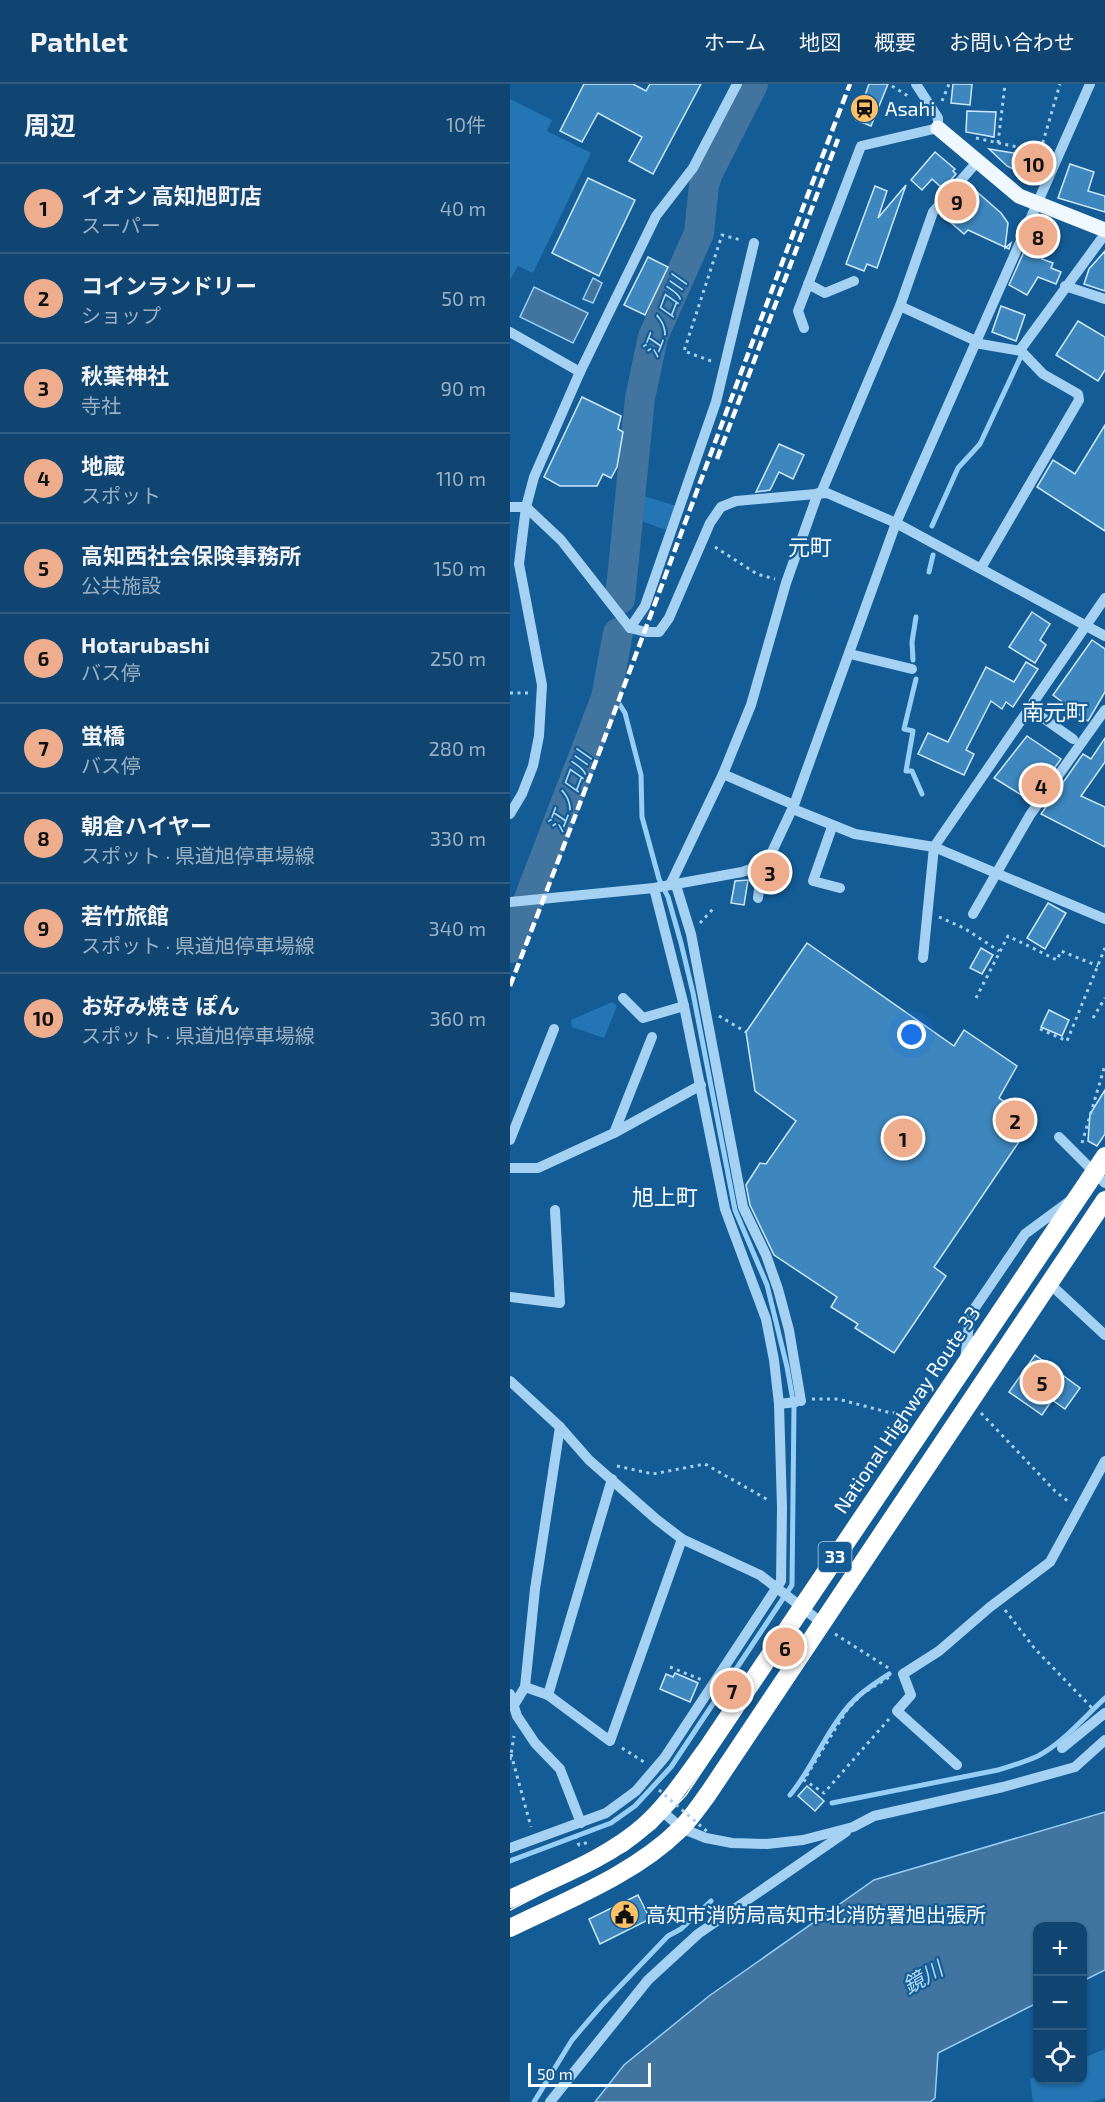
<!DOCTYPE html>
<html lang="ja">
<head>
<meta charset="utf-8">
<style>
  :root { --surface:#0f4570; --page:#1d4f78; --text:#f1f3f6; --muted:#9bb1c3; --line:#2f5d83; --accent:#eead8d }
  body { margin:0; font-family:"Exo 2","Noto Sans JP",sans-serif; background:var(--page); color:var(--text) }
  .controls { position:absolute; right:18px; bottom:18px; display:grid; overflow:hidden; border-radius:12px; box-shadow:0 2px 4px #0004 }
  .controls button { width:54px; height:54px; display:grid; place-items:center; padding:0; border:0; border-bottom:2px solid var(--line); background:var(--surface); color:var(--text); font:30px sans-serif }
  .scale { position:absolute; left:18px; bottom:15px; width:123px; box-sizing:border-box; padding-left:6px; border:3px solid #fff; border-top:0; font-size:16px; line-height:21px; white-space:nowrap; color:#fff; -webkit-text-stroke:4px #145c96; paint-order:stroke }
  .you { position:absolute; left:402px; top:951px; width:21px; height:21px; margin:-15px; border:4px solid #fff; border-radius:50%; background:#1a73e8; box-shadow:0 0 0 9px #1a73e833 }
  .badge { display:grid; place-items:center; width:39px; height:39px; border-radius:50%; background:var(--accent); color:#111; font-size:20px; font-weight:700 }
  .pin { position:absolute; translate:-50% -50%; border:3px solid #fff; box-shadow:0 2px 6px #0006 }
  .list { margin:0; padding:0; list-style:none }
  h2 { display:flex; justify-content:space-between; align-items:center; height:78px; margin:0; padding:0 24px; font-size:26px }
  h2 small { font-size:20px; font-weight:400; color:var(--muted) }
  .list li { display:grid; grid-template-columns:39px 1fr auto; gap:18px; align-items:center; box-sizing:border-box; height:90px; padding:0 24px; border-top:2px solid var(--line) }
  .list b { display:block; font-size:22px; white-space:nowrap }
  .list p { margin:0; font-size:20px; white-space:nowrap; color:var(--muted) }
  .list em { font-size:20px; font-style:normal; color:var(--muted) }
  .icon { flex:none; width:33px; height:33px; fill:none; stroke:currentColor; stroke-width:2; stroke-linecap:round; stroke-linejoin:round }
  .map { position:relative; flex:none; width:595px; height:2018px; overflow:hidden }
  header { display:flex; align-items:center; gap:36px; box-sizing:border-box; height:84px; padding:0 30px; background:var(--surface); border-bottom:2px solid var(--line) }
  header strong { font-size:28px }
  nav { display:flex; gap:33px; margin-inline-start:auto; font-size:21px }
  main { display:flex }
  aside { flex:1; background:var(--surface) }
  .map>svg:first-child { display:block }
  .green { fill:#2375b3 }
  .water { fill:#41749e; stroke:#97cef5; stroke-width:1.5 }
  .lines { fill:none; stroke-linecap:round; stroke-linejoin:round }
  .stream { stroke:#97cef5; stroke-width:5 }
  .river { stroke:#41749e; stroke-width:30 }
  .building { fill:#3d86be; stroke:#cce8fd; stroke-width:1.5 }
  .path { stroke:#a5d1f2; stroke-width:3; stroke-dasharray:3 4.5; stroke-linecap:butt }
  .minor { stroke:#a5d1f2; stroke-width:10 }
  .major { stroke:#f0f8ff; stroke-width:15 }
  .highway { stroke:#fff; stroke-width:18 }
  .tram { stroke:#fff; stroke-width:1.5 }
  .rail { stroke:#fff; stroke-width:4.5; stroke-dasharray:10 4.5; stroke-linecap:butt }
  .path-bridge { stroke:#a5d1f2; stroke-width:3; stroke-dasharray:3 4.5; stroke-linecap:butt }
  .labels { text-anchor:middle; stroke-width:4.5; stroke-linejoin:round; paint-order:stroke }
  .shield { fill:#145c96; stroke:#b8cee0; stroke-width:1.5 }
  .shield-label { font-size:18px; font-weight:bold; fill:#fff }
  .poi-label { font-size:20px; fill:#fff; stroke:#145c96; text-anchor:start }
  .street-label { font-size:20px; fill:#fff; stroke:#145c96 }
  .water-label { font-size:21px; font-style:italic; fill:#b1daf9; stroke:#145c96 }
  .quarter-label { font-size:22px; fill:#fff; stroke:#145c96 }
</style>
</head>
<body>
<header>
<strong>Pathlet</strong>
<nav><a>ホーム</a><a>地図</a><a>概要</a><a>お問い合わせ</a></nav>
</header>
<main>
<aside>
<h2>周辺<small>10件</small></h2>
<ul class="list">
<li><span class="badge">1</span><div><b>イオン 高知旭町店</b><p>スーパー</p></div><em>40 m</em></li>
<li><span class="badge">2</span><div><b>コインランドリー</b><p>ショップ</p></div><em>50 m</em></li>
<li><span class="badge">3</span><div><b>秋葉神社</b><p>寺社</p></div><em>90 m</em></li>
<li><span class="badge">4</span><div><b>地蔵</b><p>スポット</p></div><em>110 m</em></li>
<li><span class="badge">5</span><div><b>高知西社会保険事務所</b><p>公共施設</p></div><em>150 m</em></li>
<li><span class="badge">6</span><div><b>Hotarubashi</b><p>バス停</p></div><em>250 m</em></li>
<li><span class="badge">7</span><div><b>蛍橋</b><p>バス停</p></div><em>280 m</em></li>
<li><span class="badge">8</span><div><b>朝倉ハイヤー</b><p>スポット · 県道旭停車場線</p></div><em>330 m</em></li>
<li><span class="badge">9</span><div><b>若竹旅館</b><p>スポット · 県道旭停車場線</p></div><em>340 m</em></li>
<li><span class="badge">10</span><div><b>お好み焼き ぽん</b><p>スポット · 県道旭停車場線</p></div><em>360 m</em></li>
</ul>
</aside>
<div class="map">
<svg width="595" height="2018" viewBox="0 0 595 2018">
  <rect width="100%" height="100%" fill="#145c96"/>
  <g class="green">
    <path d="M0,15l42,21 -5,11 44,22 -58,120 -15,-7 -8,14z"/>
    <path d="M124,409l42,13 -10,24 -30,-11z"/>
    <path d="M102,918l5,4 -13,32 -32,-11 -1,-7z"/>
    <path d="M595,1965v49l-14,4h-58l-3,-23 7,-3 1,4h44l1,-22z"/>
  </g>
  <g class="water">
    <path d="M83,194l9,5 -9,20 -10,-4z"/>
    <path d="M24,203l54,26 -15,30 -53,-26z"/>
    <path d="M595,1728v158l-22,11 -1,-55h-44l-1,77 -99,50 -3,45 -5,4h-335l29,-37 85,-69 165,-116z"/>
  </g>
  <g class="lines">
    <g class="stream">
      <path d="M422,442l26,-58 22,-24 42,-90"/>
      <path d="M419,488l4,-17"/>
      <path d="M403,576l-1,-18 4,-25"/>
      <path d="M406,595l-12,50 9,2 -7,40h6l10,23"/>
      <path d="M280,1711c22,-26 34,-60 56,-86 12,-15 28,-25 43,-35"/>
      <path d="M322,1719l166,-33c13,-4 27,-8 40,-14 25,-13 46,-39 67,-58"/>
      <path d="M0,1777l101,-38 24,-17 36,-39 121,-182 2,-179 -7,-39 -20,-82 -32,-75 -42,-217 -12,-50 -13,-46 -9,-18 -17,-62 -1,-42 -16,-62 -5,-8"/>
      <path d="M24,2018l38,-62 30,-35 66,-69 13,-7 30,-28"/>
    </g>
    <g class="river">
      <path d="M110,515l20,-201 13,-61 46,-104 5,-48 4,-12 45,-89"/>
      <path d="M0,864l96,-250 12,-65"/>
    </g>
  </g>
  <g class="building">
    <path d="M74,0h49l13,7 4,-7h51l-48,90 -24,-13 13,-24 -44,-24 -16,29 -22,-11z"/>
    <path d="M359,0h19l-17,42 -15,-6z"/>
    <path d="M443,0h19l-2,21 -19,-2z"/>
    <path d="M457,27l29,1 -2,25 -28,-5z"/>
    <path d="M479,65l37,6 22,5 -12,12 -11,3 -18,-9z"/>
    <path d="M425,68l20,17 -2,2 3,3 -13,15 -11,-10 -10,11 -11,-10z"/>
    <path d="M560,80l24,8 -6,19 17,5v16l-47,-14z"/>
    <path d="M78,94l47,22 -36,76 -47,-23z"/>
    <path d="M458,100l33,29 7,10 -3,25 6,-5 -2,6 -41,-19 -4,4 -23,-20z"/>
    <path d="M396,101l-29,83 -10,-4 -3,7 -18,-7 29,-78 12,5 -9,27z"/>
    <path d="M533,135l12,4 -13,36 11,4 -2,5 10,4 -5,12 -18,-7 -11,18 -18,-10 27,-60z"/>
    <path d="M595,167v40l-21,-7 5,-15z"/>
    <path d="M138,173l20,10 -23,48 -21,-10z"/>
    <path d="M491,222l24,9 -9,26 -24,-9z"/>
    <path d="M568,237l27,16v33l-7,11 -42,-26z"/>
    <path d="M72,313l39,19 -3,13 5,3 -6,35 -6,11 -8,-4 -6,12h-37l-16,-9z"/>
    <path d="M595,341v106l-68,-44 16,-27 22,14z"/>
    <path d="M269,360l25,11 -11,24 -14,-7 -9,18 -14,2z"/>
    <path d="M522,528l18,12 -10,16 6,5 -11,18 -26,-16z"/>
    <path d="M582,556l13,9v43l-17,29 -35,-26z"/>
    <path d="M516,578l12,7 -25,38 -7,-5 -4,7 -11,-8 -25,49 8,4 -10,21 -46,-21 10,-21 20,9 38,-75 28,15z"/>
    <path d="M517,652l34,23 -30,42 -37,-23z"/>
    <path d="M595,654v24l-24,34 24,11v40l-64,-33 42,-60 8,5z"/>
    <path d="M238,796l-4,25 -13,-2 4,-22z"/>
    <path d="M538,819l18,10 -21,36 -18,-11z"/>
    <path d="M297,859l147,103 10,-16 53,36 -18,32 34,23 -99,146 12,9 -52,77 -39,-25 3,-4 -27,-17 6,-10 -63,-42 -24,-50 -4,-20 14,-22 6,1 30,-43 -41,-30 -9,-59z"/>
    <path d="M471,864l12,7 -11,19 -12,-6z"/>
    <path d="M539,926l20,10 -7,16 -21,-9z"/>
    <path d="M595,1006v44l-8,12 -9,-5 2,-27z"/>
    <path d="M525,1271l45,33 -15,21 -13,-9 -10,15 -33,-23z"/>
    <path d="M165,1589l23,10 -8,19 -30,-13 6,-15 7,3z"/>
    <path d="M297,1702l17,15 -9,10 -17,-15z"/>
    <path d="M128,1811l12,24 -50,25 -11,-25z"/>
  </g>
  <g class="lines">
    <g class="path">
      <path d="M382,2l16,10"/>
      <path d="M432,17l7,-17"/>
      <path d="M466,54l64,14 20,-68"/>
      <path d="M488,59l7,-59"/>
      <path d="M201,277l-27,-10 38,-116 19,5"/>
      <path d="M205,463l42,27 18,5"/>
      <path d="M0,609h19"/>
      <path d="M429,833l25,11 35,23"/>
      <path d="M190,839l13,-14"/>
      <path d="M466,914l32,-62 49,24 4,-9 37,15"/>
      <path d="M209,932l27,16"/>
      <path d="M583,934l12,-20"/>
      <path d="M530,945l27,12 38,-93"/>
      <path d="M572,1059l23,-78"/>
      <path d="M302,1315h26l53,14 23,-1"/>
      <path d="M471,1329l74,78 14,11"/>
      <path d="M107,1382l36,8 52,-10 65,37"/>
      <path d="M495,1526l30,39 57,59"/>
      <path d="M325,1550l55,35"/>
      <path d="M160,1583l32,13"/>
      <path d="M379,1635l-65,74 -20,-13 43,-70 15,-16 29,-18"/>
      <path d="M112,1664l22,14"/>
      <path d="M1,1670l20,73"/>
      <path d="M0,1676l4,-24"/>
      <path d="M65,1752l4,9 10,-3"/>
    </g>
    <g class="minor">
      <path d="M298,200l17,9 29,-12"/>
      <path d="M555,202l40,13"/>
      <path d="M390,222l76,35"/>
      <path d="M294,244l-6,-17 63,-165 77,-18v-10l-22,-34"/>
      <path d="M0,248l70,40"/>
      <path d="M465,259l46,8 22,23 35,20 1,6 -98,168"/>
      <path d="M510,266l85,-116"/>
      <path d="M311,409l79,-187 33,-94 44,-50"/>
      <path d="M0,423h16l35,33 69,88 16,4h13l10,-14 41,-95 11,-16 15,-6 91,-8 69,30 209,113"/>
      <path d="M120,544l15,-22 71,-204 38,-159"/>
      <path d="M340,570l62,15"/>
      <path d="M519,624l44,31"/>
      <path d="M213,690l71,31"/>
      <path d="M283,725l62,25 79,13 171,72"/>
      <path d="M0,730l12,-20 11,-28 6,-30 3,-51 -23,-121 7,-57 8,-30 46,-105 76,-156 37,-48 44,-84"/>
      <path d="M322,743l-19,54 27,7"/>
      <path d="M165,798l16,52 52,273 23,48 12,34 11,41 12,71"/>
      <path d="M161,799l52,-109 28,-69 35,-122 32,-90"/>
      <path d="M248,814l4,-33"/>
      <path d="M0,818l144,-14 88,-16 20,-7 9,-11 23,-49 102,-282 194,-439"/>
      <path d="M463,830l57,-99 75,-105"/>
      <path d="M413,874l11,-111 171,-249"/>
      <path d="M113,914l20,20 41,-12"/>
      <path d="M104,1049l38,-96"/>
      <path d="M549,1053l46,46"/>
      <path d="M0,1056l44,-111"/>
      <path d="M0,1084h28l76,-35 87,-48"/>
      <path d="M540,1200l55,51"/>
      <path d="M0,1213l50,6 -5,-93"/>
      <path d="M455,1276l5,-45 55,-81 46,-34"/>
      <path d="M0,1297l50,46 29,33 67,59 26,20 78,36 62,48"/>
      <path d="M269,1320l17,-2"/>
      <path d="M15,1603l23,8 62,46 72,-202"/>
      <path d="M0,1610l7,22 18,27 25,26 21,54"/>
      <path d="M38,1611l64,-216"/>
      <path d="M4,1621l11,-18 10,-98 25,-162"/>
      <path d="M552,1664l43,-35"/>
      <path d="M447,1681l-60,-54 14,-16 -8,-21 36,-23 51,-44 60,-45 55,-101"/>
      <path d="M151,1726l20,18 25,10 26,5 35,1 36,-4 50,-13 21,-11 129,-29 72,-20 30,-27"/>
      <path d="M0,1764l96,-35 30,-22 29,-34 116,-176 1,-73 -3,-104 -5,-44 -8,-41 -41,-110 -41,-203 -30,-118"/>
      <path d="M40,2018l98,-122 50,-46 148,-102"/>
    </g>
    <path class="major" d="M428,44l81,68 86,34"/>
    <g class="highway">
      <path d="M0,1815c44,-21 97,-40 134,-73 25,-22 44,-52 64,-79l397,-591"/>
      <path d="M0,1844c57,-28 123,-53 169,-98 11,-10 20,-24 29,-36l397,-594"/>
    </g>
    <path class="tram" d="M0,1826l117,-60 28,-22 31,-33 419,-622"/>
    <g class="rail">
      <path d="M207,375l121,-320"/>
      <path d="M0,902c116,-299 225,-602 340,-902"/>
    </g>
    <path class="path-bridge" d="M149,1706l51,44"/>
  </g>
  <defs>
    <symbol id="station-disc" viewBox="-11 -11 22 22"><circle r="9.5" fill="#ffc166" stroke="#145c96"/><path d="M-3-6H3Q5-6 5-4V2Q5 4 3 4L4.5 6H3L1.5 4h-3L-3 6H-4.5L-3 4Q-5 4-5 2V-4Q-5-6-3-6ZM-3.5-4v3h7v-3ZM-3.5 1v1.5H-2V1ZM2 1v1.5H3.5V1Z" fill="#111"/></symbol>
    <symbol id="civic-disc" viewBox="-11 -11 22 22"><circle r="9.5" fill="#ffc166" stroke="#145c96"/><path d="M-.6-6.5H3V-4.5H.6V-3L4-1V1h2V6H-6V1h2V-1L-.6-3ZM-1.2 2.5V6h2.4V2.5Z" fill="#111"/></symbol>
  </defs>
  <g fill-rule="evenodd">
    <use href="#station-disc" x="338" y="8" width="33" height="33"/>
    <use href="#civic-disc" x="98" y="1814" width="33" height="33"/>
  </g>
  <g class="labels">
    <rect class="shield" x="308.5" y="1458" width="33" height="30" rx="4.5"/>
    <g class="shield-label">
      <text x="325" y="1479">33</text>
    </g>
    <g class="poi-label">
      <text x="375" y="32">Asahi</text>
      <text x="136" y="1838">高知市消防局高知市北消防署旭出張所</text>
    </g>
    <g class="street-label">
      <text transform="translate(397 1326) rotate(-56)" y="7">National Highway Route 33</text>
    </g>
    <g class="water-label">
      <text transform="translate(155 233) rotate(-69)" y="7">江ノ口川</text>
      <text transform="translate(60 708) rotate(-69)" y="7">江ノ口川</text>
      <text transform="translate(413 1894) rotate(-30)" y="7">鏡川</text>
    </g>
    <g class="quarter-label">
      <text x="300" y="471">元町</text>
      <text x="545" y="636">南元町</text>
      <text x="155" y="1121">旭上町</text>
    </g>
  </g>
</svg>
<div class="controls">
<button>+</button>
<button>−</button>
<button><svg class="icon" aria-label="locate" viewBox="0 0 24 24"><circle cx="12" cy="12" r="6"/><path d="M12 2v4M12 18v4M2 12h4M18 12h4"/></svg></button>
</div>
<div class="scale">50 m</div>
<div class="you"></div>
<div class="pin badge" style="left:393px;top:1054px">1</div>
<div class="pin badge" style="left:505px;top:1036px">2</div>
<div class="pin badge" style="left:260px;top:788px">3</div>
<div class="pin badge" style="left:531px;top:701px">4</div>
<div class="pin badge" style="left:532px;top:1298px">5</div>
<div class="pin badge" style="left:275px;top:1563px">6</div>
<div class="pin badge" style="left:222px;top:1606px">7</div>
<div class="pin badge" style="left:528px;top:152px">8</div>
<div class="pin badge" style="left:447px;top:117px">9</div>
<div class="pin badge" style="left:524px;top:79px">10</div>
</div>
</main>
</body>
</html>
